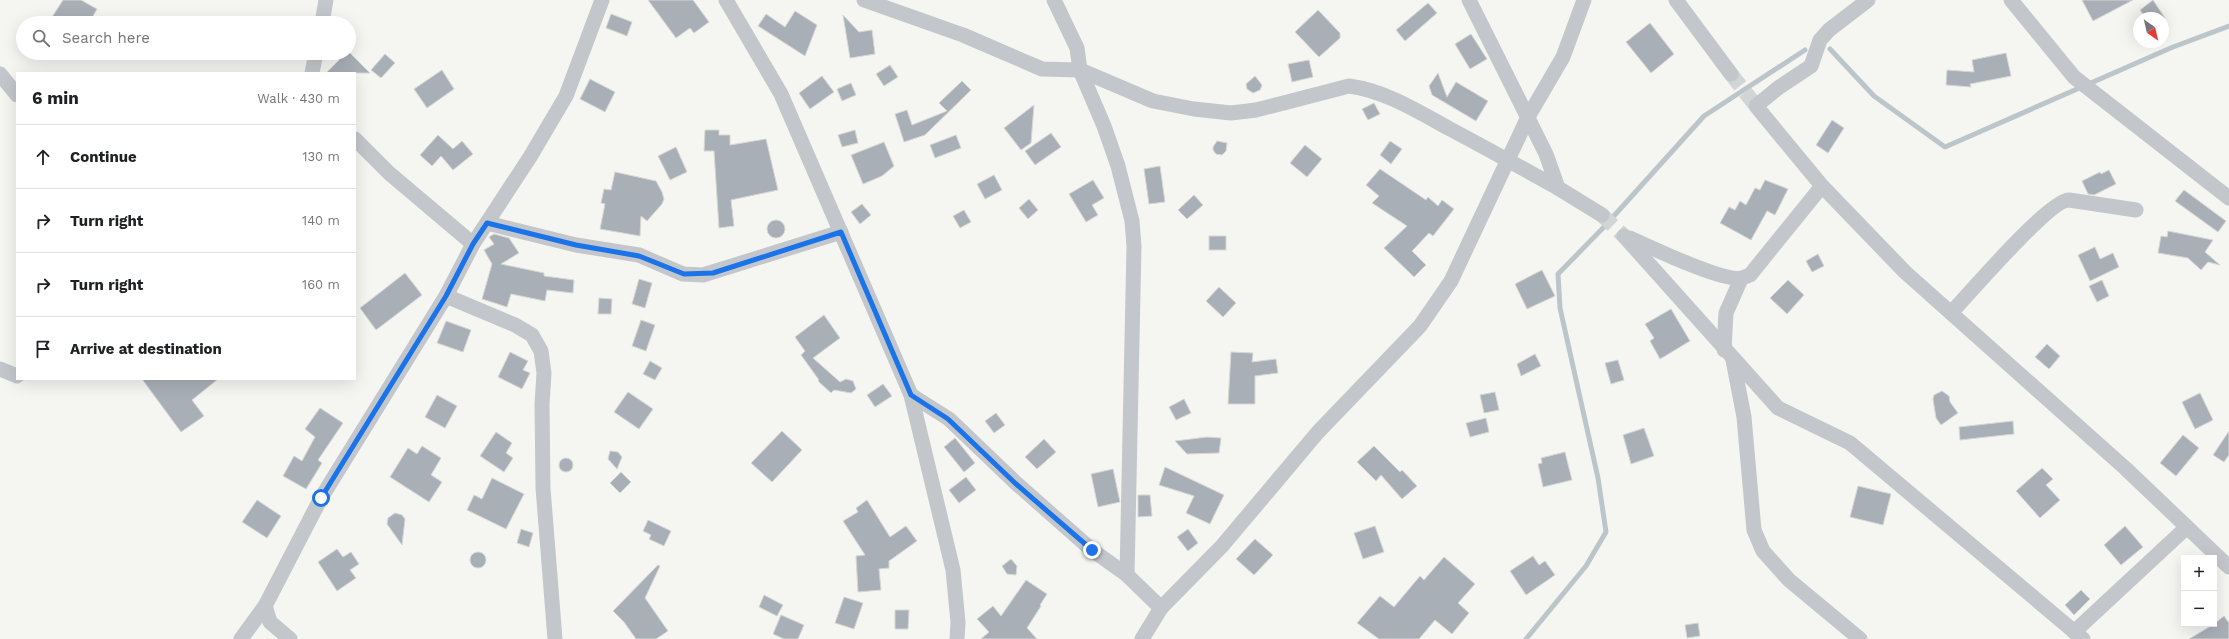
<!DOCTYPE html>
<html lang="en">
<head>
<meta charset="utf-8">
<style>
  :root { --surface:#fff; --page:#f2f2f2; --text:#202124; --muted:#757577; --line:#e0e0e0 }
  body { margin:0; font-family:"Work Sans",sans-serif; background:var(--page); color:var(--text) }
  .controls { position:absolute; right:12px; bottom:12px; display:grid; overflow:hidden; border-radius:0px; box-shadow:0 4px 16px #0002 }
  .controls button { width:36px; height:36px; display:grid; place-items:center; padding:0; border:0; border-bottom:1px solid var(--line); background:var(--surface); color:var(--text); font:20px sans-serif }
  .compass { position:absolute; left:2133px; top:12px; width:36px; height:36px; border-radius:50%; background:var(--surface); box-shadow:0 4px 16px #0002; rotate:146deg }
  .stop { position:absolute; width:12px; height:12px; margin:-9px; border:3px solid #1a73e8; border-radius:50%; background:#fff }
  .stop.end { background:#1a73e8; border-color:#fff; box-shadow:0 1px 4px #0008 }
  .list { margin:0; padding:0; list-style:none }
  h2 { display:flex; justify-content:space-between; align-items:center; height:52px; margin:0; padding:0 16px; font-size:17px }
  h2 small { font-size:13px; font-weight:400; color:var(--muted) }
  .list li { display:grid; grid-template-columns:26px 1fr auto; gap:12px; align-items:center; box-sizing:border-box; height:64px; padding:0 16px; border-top:1px solid var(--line) }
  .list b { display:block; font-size:15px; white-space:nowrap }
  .list em { font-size:13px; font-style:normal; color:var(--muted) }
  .icon { flex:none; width:22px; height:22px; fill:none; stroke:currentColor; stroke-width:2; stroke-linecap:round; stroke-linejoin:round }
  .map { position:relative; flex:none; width:2229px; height:639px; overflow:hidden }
  .search { position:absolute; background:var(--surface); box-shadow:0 4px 16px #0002; left:16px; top:16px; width:340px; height:44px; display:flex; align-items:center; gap:10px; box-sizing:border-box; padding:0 14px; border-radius:22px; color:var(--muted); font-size:15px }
  .panel { position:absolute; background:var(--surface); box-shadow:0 4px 16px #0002; left:16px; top:72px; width:340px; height:308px; border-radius:0px }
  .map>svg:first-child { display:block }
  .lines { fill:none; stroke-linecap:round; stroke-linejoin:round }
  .stream { stroke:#bcc5ca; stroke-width:5 }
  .building { fill:#a9afb7; stroke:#d7d7d5 }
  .minor-tunnel { stroke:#d1d5d6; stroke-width:15; stroke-dasharray:15 8; stroke-linecap:butt }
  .minor { stroke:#c3c6ca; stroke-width:15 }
  .route { stroke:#1a73e8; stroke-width:5 }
</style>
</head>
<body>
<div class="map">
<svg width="2229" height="639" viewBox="0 0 2229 639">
  <rect width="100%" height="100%" fill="#f5f6f2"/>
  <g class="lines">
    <g class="stream">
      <path d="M1830,49l44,47 71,51 228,-100 56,-21"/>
      <path d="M1526,639l60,-73 20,-34 -8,-54 -38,-170 -2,-34 45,-46 101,-112 101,-66"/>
    </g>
  </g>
  <g class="building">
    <path d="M63,0h18l16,9 -8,14h-27l-10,-6z"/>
    <path d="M648,0h45l16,22 -15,11 -4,-5 -14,10z"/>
    <path d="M2082,0h51l-40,21z"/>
    <path d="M2153,0l12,18h-19l-6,-8z"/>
    <path d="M1428,3l9,10 -32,28 -9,-11z"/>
    <path d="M1318,10l22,23v5l-21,19 -24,-25z"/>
    <path d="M795,11l22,14 -12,31 -47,-30 8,-12 19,13z"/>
    <path d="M611,14l21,8 -5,14 -21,-8z"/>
    <path d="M843,15l16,17 13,-2 3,24 -25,4z"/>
    <path d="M1650,23l24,31 -23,19 -25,-31z"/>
    <path d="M1471,34l16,25 -17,10 -15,-25z"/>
    <path d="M349,52l21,21h-44l20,-20z"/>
    <path d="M2006,53l5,23 -41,8 1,3 -25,-2 1,-15 27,2 -2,-12z"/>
    <path d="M385,54l10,9 -14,15 -10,-8z"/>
    <path d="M1309,60l4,17 -21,5 -4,-18z"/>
    <path d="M890,65l8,12 -14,9 -8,-12z"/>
    <path d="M442,70l12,19 -27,19 -13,-19z"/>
    <path d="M1438,73l9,24 9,-15 32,19 -12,20 -44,-26 -3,-9z"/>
    <path d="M822,76l12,16 -24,17 -11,-16z"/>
    <path d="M1255,76l7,9 -2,5 -7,3 -6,-4 -1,-5z"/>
    <path d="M590,79l25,13 -10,20 -25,-13z"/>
    <path d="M962,81l9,9 -46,45 -21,7 -9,-28 12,-4 5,15 35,-14 -8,-8z"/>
    <path d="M851,83l5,12 -14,6 -5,-12z"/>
    <path d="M1374,103l6,11 -12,6 -6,-11z"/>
    <path d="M1034,105l-3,38 -10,7 -17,-22z"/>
    <path d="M1832,120l12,8 -16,25 -12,-8z"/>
    <path d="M705,130h14v5h11v10l36,-6 12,51 -47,10 3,26 -15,2 -5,-77h-10z"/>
    <path d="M855,130l3,13 -16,4 -4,-12z"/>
    <path d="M1051,133l10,14 -26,18 -10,-14z"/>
    <path d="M438,135l15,14 9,-8 11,13 -20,16 -12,-14 -9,10 -12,-11z"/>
    <path d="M956,135l5,13 -26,10 -5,-13z"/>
    <path d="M1217,141l10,2 -1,8 -4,4 -6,-1 -3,-4v-3z"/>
    <path d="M1390,141l12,8 -11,15 -11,-9z"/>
    <path d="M884,142l10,24 -12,10 -19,8 -12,-29z"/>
    <path d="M1305,145l17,14 -15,18 -17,-14z"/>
    <path d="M676,147l11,25 -17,8 -12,-24z"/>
    <path d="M1160,166l5,36 -16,2 -5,-35z"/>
    <path d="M1380,169l46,31 2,-3 10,9 4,-6 12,9 -21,27 -4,-3 -17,18 14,14 -12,12 -30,-29 23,-22 -35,-23 7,-7 -13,-11z"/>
    <path d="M2109,170l7,14 -22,11 -6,-1 -6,-13 18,-9 1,2z"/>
    <path d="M615,172l41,9 6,11 2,7 -2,5 -15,17 -6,-5 -1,20 -40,-7 5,-25 -4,-1 3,-14 7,1z"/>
    <path d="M994,175l8,15 -17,9 -8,-15z"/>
    <path d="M1093,180l11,18 -12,7 6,10 -12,7 -17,-28z"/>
    <path d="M1765,180l23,9 -13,26 -8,-4 -16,29 -31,-17 9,-16 6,3 5,-9 6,4 9,-17 5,2z"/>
    <path d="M2184,190l42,31 -8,11 -43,-31z"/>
    <path d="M1194,195l9,10 -16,14 -9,-9z"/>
    <path d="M1029,199l9,11 -10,9 -9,-11z"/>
    <path d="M862,204l9,11 -11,9 -9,-12z"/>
    <path d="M964,210l7,12 -11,6 -7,-12z"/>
    <circle cx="776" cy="229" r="9"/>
    <path d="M2168,231l45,9 -8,12 15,13 -12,-3 -7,8 -13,-12 -30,-5 3,-17 6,1z"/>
    <path d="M494,234l15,4 10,15 -18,11 43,9v3l30,4 -1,13 -26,-3 -2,11 -34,-7 -4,13 -25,-8 10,-35 -8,-14 10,-6 -5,-7z"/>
    <rect x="1209" y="236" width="17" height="14"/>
    <path d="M2095,247l5,12 13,-6 6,14 -29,14 -12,-26z"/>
    <path d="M1818,254l6,12 -12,6 -6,-11z"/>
    <path d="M1542,270l13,26 -28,13 -12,-25z"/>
    <path d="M405,273l17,22 -46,35 -16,-22z"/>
    <path d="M639,279l13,4 -7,25 -13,-4z"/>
    <path d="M1788,280l16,15 -17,19 -17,-16z"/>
    <path d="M2102,280l7,16 -12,6 -8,-16z"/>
    <path d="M1219,287l17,16 -13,14 -17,-16z"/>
    <path d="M599,298l13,1 -1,15h-13z"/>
    <path d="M1671,309l19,32 -30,18 -10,-18 4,-3 -9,-14z"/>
    <path d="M824,315l16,23 -27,20 27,24 6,-3 7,2 3,8 -5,4 -17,-3 -3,3 -13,-12 1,-1 -18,-25 4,-4 -10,-14z"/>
    <path d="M641,320l14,5 -9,26 -14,-5z"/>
    <path d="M446,321l25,9 -8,22 -26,-9z"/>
    <path d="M2047,344l13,12 -11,13 -14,-12z"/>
    <path d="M510,352l18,9 -5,9 7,3 -8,16 -24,-12z"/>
    <path d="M1231,352l22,1 -1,9 24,-3 2,14 -23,3v28h-27z"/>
    <path d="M1535,354l6,12 -20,10 -4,-12z"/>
    <path d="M1618,360l6,20 -13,4 -6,-21z"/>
    <path d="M650,361l12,7 -7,12 -12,-6z"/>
    <path d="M142,379h76l-26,21 12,16 -23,16z"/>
    <path d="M883,384l9,12 -17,11 -8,-12z"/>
    <path d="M1942,391l7,5 1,6 8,11 -17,12 -5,-7 -3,-19 1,-4z"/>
    <path d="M628,392l25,17 -14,20 -25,-17z"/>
    <path d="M1495,392l4,18 -15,3 -4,-18z"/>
    <path d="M2200,393l13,27 -18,9 -13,-27z"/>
    <path d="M437,395l20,11 -12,22 -20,-11z"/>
    <path d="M1184,399l7,14 -15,7 -7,-13z"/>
    <path d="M320,408l23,15 -25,37 4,3 -16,26 -23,-13 11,-20 8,5 13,-24 -10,-8z"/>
    <path d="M996,413l9,12 -11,8 -9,-12z"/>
    <path d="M1486,418l3,14 -19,5 -4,-14z"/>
    <path d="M2013,421l1,13 -54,6 -1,-13z"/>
    <path d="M1644,428l10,28 -23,8 -8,-29z"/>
    <path d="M782,431l20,19 -30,32 -21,-19z"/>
    <path d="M2229,431v24l-5,7 -11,-7z"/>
    <path d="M496,432l16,11 -6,10 7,5 -9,14 -24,-16z"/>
    <path d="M2183,435l16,13 -23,28 -16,-13z"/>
    <path d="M1207,437l14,1 -2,15 -32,1 -12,-13z"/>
    <path d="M955,438l20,25 -11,9 -20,-25z"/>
    <path d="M1044,439l12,13 -19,17 -12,-12z"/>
    <path d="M422,446l19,12 -10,17 11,7 -13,20 -39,-25 18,-29 9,6z"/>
    <path d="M1374,446l26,26 2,-2 15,16 -15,13 -21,-24 -5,6 -19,-19z"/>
    <path d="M610,451l8,1 4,5 -5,12 -9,-10z"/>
    <path d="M1565,452l7,28 -29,7 -5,-23 4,-1 -1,-5z"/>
    <circle cx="566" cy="465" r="7"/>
    <path d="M1165,467l59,28 -14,29 -24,-11 8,-17 -35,-11z"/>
    <path d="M2042,468l11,11 -7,6 14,15 -20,18 -24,-27z"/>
    <path d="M1113,469l7,33 -22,5 -7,-33z"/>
    <path d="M621,472l10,10 -11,11 -10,-10z"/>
    <path d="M966,477l10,13 -17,13 -10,-13z"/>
    <path d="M492,478l32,16 -18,35 -39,-19 7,-15 8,4z"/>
    <path d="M1858,486l33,8 -8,31 -33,-8z"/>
    <path d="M1138,495h12l2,21 -14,1z"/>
    <path d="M257,500l24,16 -14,22 -25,-16z"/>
    <path d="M867,500l23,37 16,-11 11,15 -28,20v7l-10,1 2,21 -23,2 -2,-36 9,-1 -22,-34 15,-9 -2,-4z"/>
    <path d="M395,513l7,2 3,4 -3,26 -15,-21 1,-6z"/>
    <path d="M648,520l23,11 -7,15 -15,-7 2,-4 -8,-4z"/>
    <path d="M1375,526l9,26 -21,7 -9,-26z"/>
    <path d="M2125,526l18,21 -22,18 -17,-20z"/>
    <path d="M521,529l12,4 -4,14 -12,-4z"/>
    <path d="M1188,529l10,14 -10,8 -11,-14z"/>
    <path d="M1255,539l18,16 -19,20 -18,-16z"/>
    <path d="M337,549l6,8 8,-5 8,12 -9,6 6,8 -19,13 -19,-29z"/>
    <circle cx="478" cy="560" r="8"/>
    <path d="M1533,556l6,9 6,-4 10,14 -29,20 -16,-24z"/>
    <path d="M1444,557l31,27 -17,19 11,10 -17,21 -17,-14 -16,19h-40l-22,-16 23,-27 14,11 26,-31 4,4z"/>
    <path d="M1011,559l6,7 -1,9 -9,-1 -5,-8z"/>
    <path d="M658,565l2,1 -15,32 23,33 -12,8h-20l-12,-17 -11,-11z"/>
    <path d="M1026,580l21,14 -7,11 1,1 -14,22 10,11h-56l8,-7 -12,-13 16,-13 8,10z"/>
    <path d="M2081,590l9,9 -16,16 -9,-10z"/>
    <path d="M764,595l19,10 -6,11 -18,-9z"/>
    <path d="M844,597l19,6 -9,26 -19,-6z"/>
    <path d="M895,610h14l-1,19h-13z"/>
    <path d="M781,615l23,10 -6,14h-14l-11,-5z"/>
    <path d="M2224,616l5,7v16h-40l25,-15z"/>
    <path d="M1698,623l2,13 -13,2 -2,-13z"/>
  </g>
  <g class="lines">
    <g class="minor-tunnel">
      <path d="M1731,74l25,32"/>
      <path d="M1602,215l22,21"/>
    </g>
    <g class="minor">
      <path d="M726,0l55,94 130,301 42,175 5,52 -1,17"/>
      <path d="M864,0l99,35 79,34 38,1 73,31 41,8 37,4 25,-3 93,-24c37,5 70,26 101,43 36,19 72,39 108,59"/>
      <path d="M1054,0l23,48 3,22 24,56 14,40 14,55 2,25 -7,329"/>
      <path d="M1469,0l77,154 12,34 44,27"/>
      <path d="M1676,0l55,74"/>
      <path d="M1868,0l-39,30 -9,10 -9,26 -33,22 -22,18 66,80 83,86 220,196 104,99"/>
      <path d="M2011,0l63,77 155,121"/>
      <path d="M322,23l4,-23"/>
      <path d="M312,73l4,-20"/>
      <path d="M0,74l17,21"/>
      <path d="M355,139l34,34 84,71"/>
      <path d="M487,223l89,22 63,10 44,19 20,1 138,-43"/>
      <path d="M1624,236l154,172 72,35 233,196"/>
      <path d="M1630,238c20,9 93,44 111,40 3,0 6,-2 9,-3l72,-89"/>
      <path d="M446,296l69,29 17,10 9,16 3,22 -2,31 1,84 12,151"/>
      <path d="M1951,313c18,-19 98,-113 118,-113l67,10"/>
      <path d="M1724,350l2,-37 15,-34"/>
      <path d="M1733,360l11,57 10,113 9,21 26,29 71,59"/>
      <path d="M0,369l17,7"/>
      <path d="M911,395l38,24 68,65 75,66 35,25 34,33"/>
      <path d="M265,606l5,16 20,17"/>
      <path d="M2074,632l113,-105"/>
      <path d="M241,639l24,-33 56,-108 125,-202 27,-52 57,-87 36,-61 36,-96"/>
      <path d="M1142,639l19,-31 61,-62 96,-114 102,-106 31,-45 77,-164 35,-60 21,-57"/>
    </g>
  </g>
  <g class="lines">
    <path class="route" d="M321,498l125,-202 27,-52 14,-21 89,22 63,11 45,18 29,-1 128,-41 70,163 37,24 68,65 76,66"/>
  </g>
</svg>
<div class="controls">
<button>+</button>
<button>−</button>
</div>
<svg class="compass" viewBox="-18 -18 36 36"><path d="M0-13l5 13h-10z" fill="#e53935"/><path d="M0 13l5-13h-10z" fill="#757577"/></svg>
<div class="stop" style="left:321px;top:498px"></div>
<div class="stop end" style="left:1092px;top:550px"></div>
<div class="search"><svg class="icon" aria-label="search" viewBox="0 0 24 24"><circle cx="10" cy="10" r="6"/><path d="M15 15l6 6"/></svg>Search here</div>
<section class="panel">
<h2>6 min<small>Walk · 430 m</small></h2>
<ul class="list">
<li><svg class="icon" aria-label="ahead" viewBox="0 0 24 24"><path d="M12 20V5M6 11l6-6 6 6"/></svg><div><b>Continue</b></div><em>130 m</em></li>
<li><svg class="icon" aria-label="right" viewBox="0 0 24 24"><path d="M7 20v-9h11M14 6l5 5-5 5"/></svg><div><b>Turn right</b></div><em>140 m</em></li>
<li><svg class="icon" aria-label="right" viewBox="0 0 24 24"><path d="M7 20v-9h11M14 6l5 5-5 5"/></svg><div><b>Turn right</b></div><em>160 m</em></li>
<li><svg class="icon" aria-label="arrive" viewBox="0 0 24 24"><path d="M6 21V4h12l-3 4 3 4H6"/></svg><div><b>Arrive at destination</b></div></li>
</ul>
</section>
</div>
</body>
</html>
